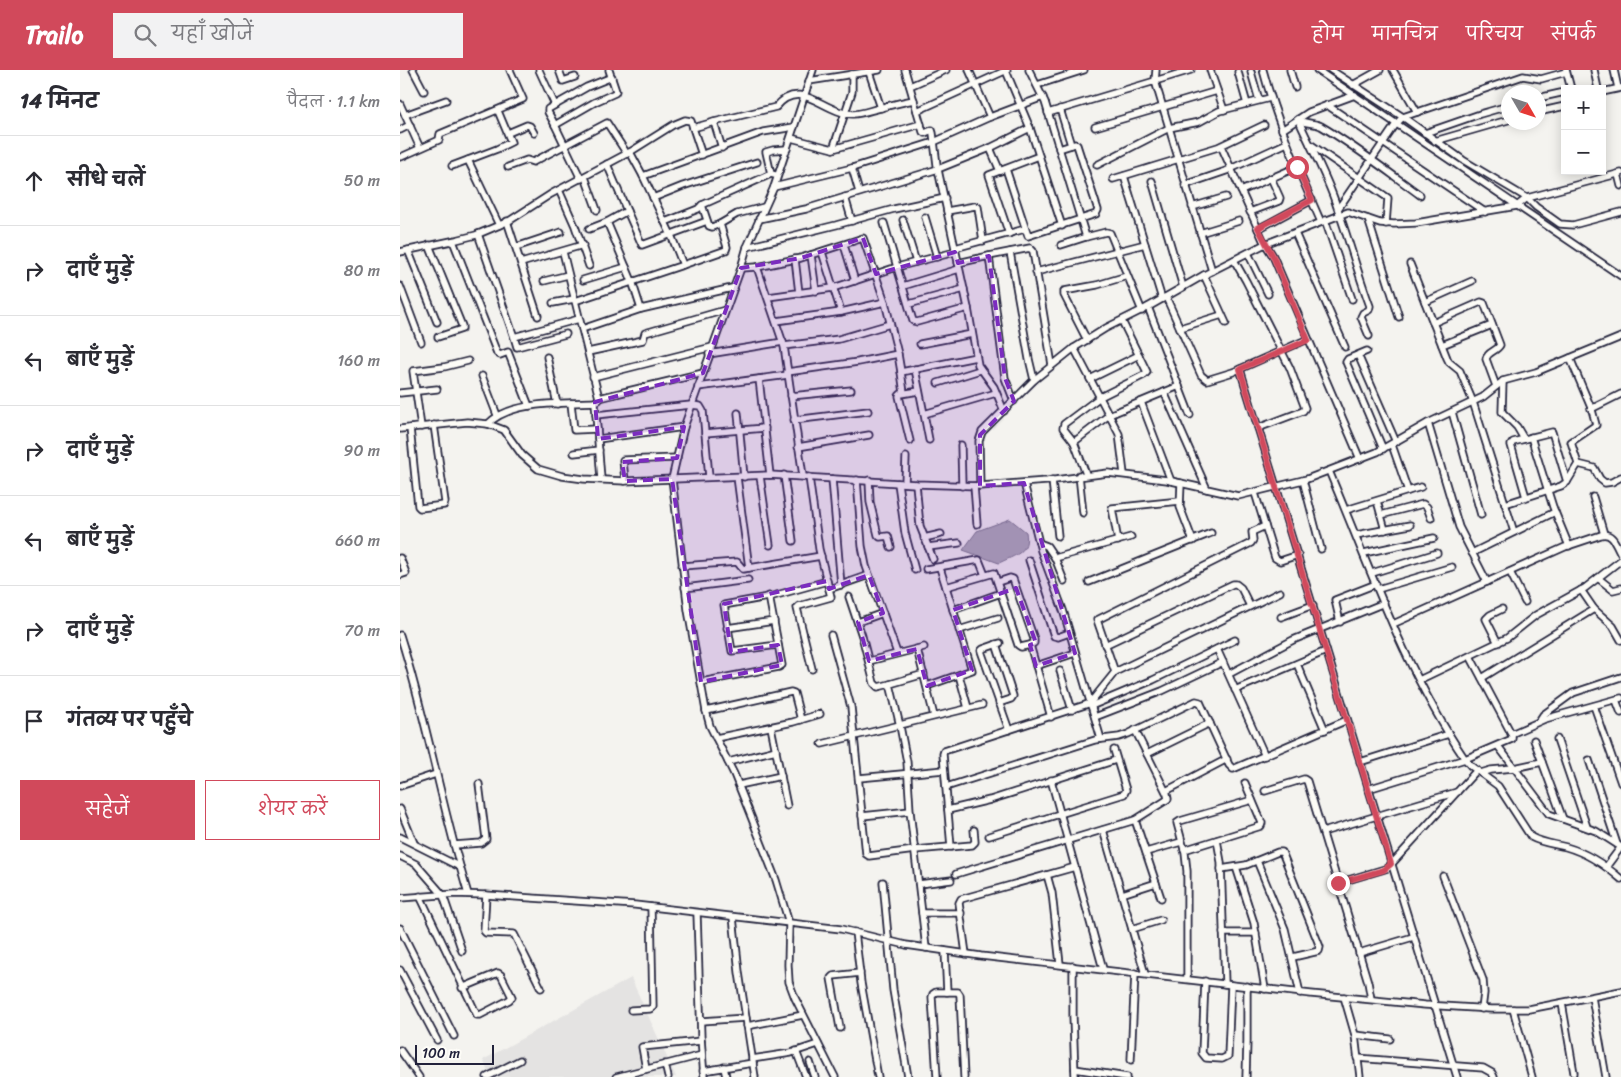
<!DOCTYPE html>
<html lang="hi">
<head>
<meta charset="utf-8">
<style>
  :root { --surface:#fff; --page:#f2f2f3; --text:#2b2b33; --muted:#7c7c81; --line:#e1e1e2; --accent:#d1495b }
  body { margin:0; font-family:Sriracha,"Playpen Sans Deva",sans-serif; background:var(--page); color:var(--text) }
  .controls { position:absolute; right:15px; top:15px; display:grid; overflow:hidden; border-radius:0px; box-shadow:0 2px 12px #0003 }
  .controls button { width:45px; height:45px; display:grid; place-items:center; padding:0; border:0; border-bottom:1px solid var(--line); background:var(--surface); color:var(--text); font:25px sans-serif }
  .compass { position:absolute; left:1101px; top:15px; width:45px; height:45px; border-radius:50%; background:var(--surface); box-shadow:0 2px 12px #0003; rotate:129deg }
  .scale { position:absolute; left:15px; bottom:12px; width:79px; box-sizing:border-box; padding-left:5px; border:2px solid #22223b; border-top:0; font-size:14px; line-height:18px; white-space:nowrap; color:#22223b; -webkit-text-stroke:4px #fdfcf7; paint-order:stroke }
  .stop { position:absolute; width:15px; height:15px; margin:-11px; border:4px solid #d1495b; border-radius:50%; background:#fff }
  .stop.end { background:#d1495b; border-color:#fff; box-shadow:0 1px 5px #0008 }
  .list { margin:0; padding:0; list-style:none }
  h2 { display:flex; justify-content:space-between; align-items:center; height:65px; margin:0; padding:0 20px; font-size:21px }
  h2 small { font-size:16px; font-weight:400; color:var(--muted) }
  .list li { display:grid; grid-template-columns:32px 1fr auto; gap:15px; align-items:center; box-sizing:border-box; height:90px; padding:0 20px; border-top:1px solid var(--line) }
  .list b { display:block; font-size:19px; white-space:nowrap }
  .list em { font-size:16px; font-style:normal; color:var(--muted) }
  .actions { display:flex; gap:10px; padding:15px 20px }
  .actions a { flex:1; padding:11px 0; border:1px solid var(--accent); border-radius:0px; text-align:center; font-size:18px; color:var(--accent) }
  .actions .main { background:var(--accent); color:#fff }
  .icon { flex:none; width:28px; height:28px; fill:none; stroke:currentColor; stroke-width:2; stroke-linecap:round; stroke-linejoin:round }
  .map { position:relative; flex:none; width:1221px; height:1007px; overflow:hidden }
  header { display:flex; align-items:center; gap:30px; box-sizing:border-box; height:70px; padding:0 25px; background:var(--accent); color:#fff }
  header strong { font-size:24px }
  nav { display:flex; gap:28px; margin-inline-start:auto; font-size:18px }
  .search { width:350px; height:45px; background:var(--page); display:flex; align-items:center; gap:12px; box-sizing:border-box; padding:0 18px; border-radius:0px; color:var(--muted); font-size:19px }
  main { display:flex }
  aside { flex:1; background:var(--surface) }
  .map>svg:first-child { display:block }
  .built { fill:#e4e3e2 }
  .water { fill:#acacb2; stroke:#757582 }
  .lines { fill:none; stroke-linecap:round; stroke-linejoin:round }
  .minor-casing { stroke:#22223b; stroke-width:9 }
  .minor { stroke:#fdfcf7; stroke-width:5.5 }
  .route { stroke:#d1495b; stroke-width:6 }
  .marked { fill:#7b2cbf; fill-opacity:0.2; stroke:#7b2cbf; stroke-width:4; stroke-dasharray:10 6; stroke-linejoin:round }
</style>
</head>
<body>
<header>
<strong>Trailo</strong>
<div class="search"><svg class="icon" aria-label="search" viewBox="0 0 24 24"><circle cx="10" cy="10" r="6"/><path d="M15 15l6 6"/></svg>यहाँ खोजें</div>
<nav><a>होम</a><a>मानचित्र</a><a>परिचय</a><a>संपर्क</a></nav>
</header>
<main>
<aside>
<h2>14 मिनट<small>पैदल · 1.1 km</small></h2>
<ul class="list">
<li><svg class="icon" aria-label="ahead" viewBox="0 0 24 24"><path d="M12 20V5M6 11l6-6 6 6"/></svg><div><b>सीधे चलें</b></div><em>50 m</em></li>
<li><svg class="icon" aria-label="right" viewBox="0 0 24 24"><path d="M7 20v-9h11M14 6l5 5-5 5"/></svg><div><b>दाएँ मुड़ें</b></div><em>80 m</em></li>
<li><svg class="icon" aria-label="left" viewBox="0 0 24 24"><path d="M17 20v-9H6M10 6l-5 5 5 5"/></svg><div><b>बाएँ मुड़ें</b></div><em>160 m</em></li>
<li><svg class="icon" aria-label="right" viewBox="0 0 24 24"><path d="M7 20v-9h11M14 6l5 5-5 5"/></svg><div><b>दाएँ मुड़ें</b></div><em>90 m</em></li>
<li><svg class="icon" aria-label="left" viewBox="0 0 24 24"><path d="M17 20v-9H6M10 6l-5 5 5 5"/></svg><div><b>बाएँ मुड़ें</b></div><em>660 m</em></li>
<li><svg class="icon" aria-label="right" viewBox="0 0 24 24"><path d="M7 20v-9h11M14 6l5 5-5 5"/></svg><div><b>दाएँ मुड़ें</b></div><em>70 m</em></li>
<li><svg class="icon" aria-label="arrive" viewBox="0 0 24 24"><path d="M6 21V4h12l-3 4 3 4H6"/></svg><div><b>गंतव्य पर पहुँचे</b></div></li>
</ul>
<div class="actions"><a class="main">सहेजें</a><a>शेयर करें</a></div>
</aside>
<div class="map">
<svg width="1221" height="1007" viewBox="0 0 1221 1007">
  <rect width="100%" height="100%" fill="#f4f3ef"/>
  <filter id="ink" filterUnits="userSpaceOnUse"><feTurbulence type="fractalNoise" baseFrequency=".02" numOctaves="2"/><feDisplacementMap in="SourceGraphic" scale="10" xChannelSelector="R" yChannelSelector="G"/><feConvolveMatrix kernelMatrix="1 2 1 2 8 2 1 2 1" color-interpolation-filters="sRGB"/></filter>
  <g filter="url(#ink)">
    <path class="built" d="M231,908l45,99h-185l-8,-17z"/>
    <path class="water" d="M610,449l16,13c4,21 -11,23 -27,31l-36,-13 14,-19z"/>
    <g class="lines">
      <defs>
        <g id="minor">
          <path d="M13,0l11,21"/>
          <path d="M139,0l16,35"/>
          <path d="M159,0l4,11 12,-4"/>
          <path d="M413,0l-39,117 -27,60 -6,21 -57,159 -12,52 16,131 18,101 4,15 24,48 16,40 26,66 13,43 -1,42 1,17 6,16 40,79"/>
          <path d="M505,0l18,62 2,1 7,-3 1,3 4,32 31,143 10,57 16,22 10,24"/>
          <path d="M569,0l21,47"/>
          <path d="M629,0l16,32 41,135 20,-5 4,1 32,78"/>
          <path d="M756,0l-1,11 36,-11"/>
          <path d="M810,0l14,40"/>
          <path d="M863,0c14,53 36,102 58,152"/>
          <path d="M890,0l5,17"/>
          <path d="M917,0l304,206"/>
          <path d="M931,0l72,47 60,43 64,38 9,9 24,17 13,1 48,-13"/>
          <path d="M993,0l24,42"/>
          <path d="M1166,0l5,19"/>
          <path d="M1194,0l4,19"/>
          <path d="M1214,0l4,18"/>
          <path d="M606,1l24,57 32,98"/>
          <path d="M469,2l12,36"/>
          <path d="M838,2l9,32"/>
          <path d="M851,2l8,28"/>
          <path d="M409,11l70,-11"/>
          <path d="M637,15l47,-15"/>
          <path d="M953,15l27,-15"/>
          <path d="M510,16l36,-16"/>
          <path d="M1202,22l19,-4"/>
          <path d="M1138,28l27,-6"/>
          <path d="M0,34l20,44"/>
          <path d="M927,35l158,107"/>
          <path d="M660,39l11,36"/>
          <path d="M517,41l90,-41"/>
          <path d="M1138,42l27,-6"/>
          <path d="M648,43l107,-32 57,190"/>
          <path d="M5,45l41,-15"/>
          <path d="M898,49c13,29 29,57 39,88 12,33 21,67 33,99l-1,4 -6,3 -2,4 8,19"/>
          <path d="M899,50c7,4 16,3 22,6 34,20 66,45 99,69"/>
          <path d="M155,55l-7,-13v-3l39,-22 25,-10"/>
          <path d="M695,57l122,-36"/>
          <path d="M0,60l10,-5"/>
          <path d="M882,60l27,-18 46,-17"/>
          <path d="M108,63l19,-8 3,1 4,7"/>
          <path d="M1025,63l55,-19 28,-8"/>
          <path d="M391,68l42,11 88,-25"/>
          <path d="M1035,71l73,-21"/>
          <path d="M910,74l78,54 -2,26"/>
          <path d="M821,76l42,94 10,16 87,203"/>
          <path d="M322,78l-8,-26 62,-15c25,-30 48,7 77,7 9,0 18,-4 27,-6 11,-3 22,-6 34,-8"/>
          <path d="M590,78l10,23"/>
          <path d="M433,79l19,-57v-18"/>
          <path d="M302,85l-9,-27 21,-6"/>
          <path d="M1,87l38,-17 1,-6 83,-35 -13,-29"/>
          <path d="M68,90l31,65"/>
          <path d="M207,94l20,47 -20,11 25,59 9,28"/>
          <path d="M697,95l72,-37 30,-6 20,-11 51,-13"/>
          <path d="M52,96l45,-17 14,-7 -13,-31"/>
          <path d="M108,97l19,-7 6,2 74,-39 20,31"/>
          <path d="M452,98l7,24"/>
          <path d="M606,99l22,67 68,-22 2,-4 -21,-65 -2,-1 -16,5"/>
          <path d="M1218,104l3,12"/>
          <path d="M375,105l-4,-1 -5,-22 7,-2 14,-1"/>
          <path d="M243,106l120,-44 31,-5"/>
          <path d="M724,106l38,123"/>
          <path d="M185,107l12,33"/>
          <path d="M181,109l-26,-54 40,-23 20,-9 1,-2 -7,-21"/>
          <path d="M713,109l105,-32 46,-22"/>
          <path d="M752,111l31,106"/>
          <path d="M785,115l41,-14 61,-28"/>
          <path d="M374,117l78,-19 82,-26 56,-25 53,-20"/>
          <path d="M159,120l16,36 14,40"/>
          <path d="M841,121l56,-24"/>
          <path d="M445,127l7,24"/>
          <path d="M253,128l30,-12 74,-24"/>
          <path d="M792,137l34,-10"/>
          <path d="M938,139l58,-85 7,-7 120,-41 18,3 25,-7"/>
          <path d="M227,141l15,34 65,-24"/>
          <path d="M547,141l28,-5 3,1 5,34"/>
          <path d="M850,142l29,-11 1,-3 -9,-20"/>
          <path d="M525,147l12,40"/>
          <path d="M359,149l47,-10 132,-40 52,-21 40,-20"/>
          <path d="M968,149l31,98"/>
          <path d="M503,150l13,42"/>
          <path d="M925,150l27,79"/>
          <path d="M107,151l31,95"/>
          <path d="M265,152l33,-13 4,-4"/>
          <path d="M484,153l29,98 4,1 51,-14"/>
          <path d="M320,154l-8,3 -3,-1 -7,-21 69,-31"/>
          <path d="M189,159l18,-7"/>
          <path d="M858,159l54,-29"/>
          <path d="M800,163l39,-12"/>
          <path d="M895,163l50,114"/>
          <path d="M78,164l36,103 65,-18"/>
          <path d="M609,164l-20,-59 50,-19"/>
          <path d="M53,171l44,112 3,2 8,-3 21,54"/>
          <path d="M29,175l33,81v3l-24,8"/>
          <path d="M444,175l11,36"/>
          <path d="M661,175l25,-8"/>
          <path d="M116,177l45,-15"/>
          <path d="M347,177l89,-22 58,-16 51,-11"/>
          <path d="M555,178l70,-19"/>
          <path d="M8,180l29,72"/>
          <path d="M0,182l56,-12 20,-5 33,-14 42,-27 79,-42 43,-27 12,-5 6,1 2,7"/>
          <path d="M163,182l36,146v2l-4,2 6,77"/>
          <path d="M422,182l19,60"/>
          <path d="M610,182l19,107 5,21"/>
          <path d="M848,183l20,41"/>
          <path d="M411,185l5,36"/>
          <path d="M589,186l41,-8 3,3 19,114"/>
          <path d="M395,189l4,34"/>
          <path d="M834,190l12,21 44,87 15,40 -2,3 -45,17"/>
          <path d="M121,193l62,-18"/>
          <path d="M558,193l31,-7 16,122 9,23"/>
          <path d="M1010,194l37,94 2,4 11,9 13,31 41,130"/>
          <path d="M283,195l43,-15 1,-3 -7,-23 17,-10 27,-7"/>
          <path d="M357,197l44,-9 62,-20 22,64 13,52 3,18 75,-15"/>
          <path d="M341,198l16,-1 27,79 19,130"/>
          <path d="M636,202l109,-28"/>
          <path d="M804,205l22,48"/>
          <path d="M183,210l43,-13"/>
          <path d="M144,211l24,-6"/>
          <path d="M0,216l21,56"/>
          <path d="M503,216l56,-17"/>
          <path d="M368,227l65,-9 64,-21 58,-15"/>
          <path d="M766,227l35,78 6,5 26,-8 75,-33"/>
          <path d="M175,231l108,-36 -12,-30 -28,-59 -13,-24"/>
          <path d="M1025,232l47,-21"/>
          <path d="M153,233l21,-4"/>
          <path d="M509,234l55,-15"/>
          <path d="M748,237l42,108"/>
          <path d="M376,251l65,-9 44,-10"/>
          <path d="M1033,253l48,-21 3,1 16,42c-4,7 -12,6 -14,14l10,27"/>
          <path d="M780,258l42,-13"/>
          <path d="M182,259l59,-20 91,-21"/>
          <path d="M114,267l3,10 49,-13"/>
          <path d="M687,270l-23,-45v-4l33,-6 30,-9"/>
          <path d="M520,274l52,-10"/>
          <path d="M1042,275l50,-20"/>
          <path d="M384,276l55,-7 51,-15"/>
          <path d="M674,278l45,86 5,40"/>
          <path d="M967,281l-19,8 -2,3 37,87"/>
          <path d="M188,282l55,-12 2,-7 80,-23"/>
          <path d="M309,284l74,-12"/>
          <path d="M958,285l38,87"/>
          <path d="M147,287l10,47"/>
          <path d="M1170,288l22,52 4,15 -25,17 7,22 16,4 6,11 5,4 7,-1 9,-5"/>
          <path d="M515,299l9,45 72,-21"/>
          <path d="M840,299l217,708"/>
          <path d="M387,302l71,-10 40,-8"/>
          <path d="M501,302l3,21"/>
          <path d="M82,306l15,39"/>
          <path d="M193,307l119,-30"/>
          <path d="M359,309l11,96"/>
          <path d="M690,309l49,-24"/>
          <path d="M1103,311l-1,31 15,15 7,12"/>
          <path d="M538,313l42,-13"/>
          <path d="M298,317l90,-12"/>
          <path d="M764,322l43,97"/>
          <path d="M0,323l37,-4"/>
          <path d="M391,326l60,-6"/>
          <path d="M199,328l104,-25"/>
          <path d="M741,332l30,79"/>
          <path d="M171,333l3,27 23,-1"/>
          <path d="M1191,339l30,-15"/>
          <path d="M1052,342l29,103"/>
          <path d="M338,343l6,64"/>
          <path d="M524,344l5,26"/>
          <path d="M196,345l95,-10 9,1 3,5 6,66"/>
          <path d="M394,350l74,-9"/>
          <path d="M1028,353l31,104 28,55"/>
          <path d="M88,354c23,-24 76,-20 107,-22"/>
          <path d="M21,357l-8,-56 31,-4 24,-6"/>
          <path d="M10,358l8,78 2,2 24,-3 1,-3 -11,-77"/>
          <path d="M0,359l67,-7 21,2 16,6 18,25 16,14 24,7 22,3 41,2 145,-6 146,9 64,2 67,-5 61,-8 59,7 71,16 69,-17 70,-27 51,-29 55,-26 20,-16 33,-9 85,-35"/>
          <path d="M305,363l60,-5"/>
          <path d="M1131,367l22,70 16,39"/>
          <path d="M198,369l86,-12"/>
          <path d="M510,371l-11,-45 2,-2 18,-3"/>
          <path d="M674,372l35,-27 70,-29"/>
          <path d="M561,375l1,41"/>
          <path d="M992,375l16,46"/>
          <path d="M398,377l71,-12"/>
          <path d="M174,383l25,-3"/>
          <path d="M929,401c41,97 76,200 136,288l6,7 27,20 33,51c11,6 23,7 35,10 21,6 39,18 55,32"/>
          <path d="M686,404l-12,-32 -11,-14 1,-4 36,-27 44,-22 3,-3 -25,-51"/>
          <path d="M384,405l9,66"/>
          <path d="M679,405l4,38"/>
          <path d="M360,406l10,69"/>
          <path d="M337,407l12,91"/>
          <path d="M409,407l10,72 12,48 -32,9 -2,2 15,61"/>
          <path d="M432,409l9,106"/>
          <path d="M457,410l5,66 4,20 31,87"/>
          <path d="M469,410l1,22 8,33 2,2 8,-1 3,11"/>
          <path d="M652,410l6,56"/>
          <path d="M903,410l18,69"/>
          <path d="M225,411l-2,-21 54,-2"/>
          <path d="M498,413l7,50 10,37"/>
          <path d="M505,413l1,-26"/>
          <path d="M624,413l17,68 22,59 38,129"/>
          <path d="M781,413l-1,24 13,34"/>
          <path d="M516,414l4,42 13,33"/>
          <path d="M574,416l3,38"/>
          <path d="M580,416l-1,-45 3,-9 52,-52 40,-32 32,-20 42,-21 56,-32 61,-31 83,-32 32,11 14,1 22,-1 101,-17 10,-8 94,-25"/>
          <path d="M855,423l20,65 5,3 18,-6"/>
          <path d="M1126,427l-15,-52 2,-3 39,-10 15,50"/>
          <path d="M1193,427l11,37"/>
          <path d="M977,431l8,29"/>
          <path d="M1105,434l56,-18 6,-4 11,-18"/>
          <path d="M946,440l75,-23"/>
          <path d="M981,445l42,-11 4,3 4,11"/>
          <path d="M956,465l54,-10"/>
          <path d="M524,468l17,-4"/>
          <path d="M718,471l-6,-33 68,-7"/>
          <path d="M639,473l8,3 8,12 76,-21"/>
          <path d="M528,477l31,-4"/>
          <path d="M964,483l70,-15"/>
          <path d="M1072,483l83,-41"/>
          <path d="M0,488l6,15 -6,2"/>
          <path d="M655,488l9,23"/>
          <path d="M629,490l25,76 4,1 11,-4"/>
          <path d="M282,496l55,-4 6,7 78,-13"/>
          <path d="M526,499l53,-9 6,15"/>
          <path d="M1110,502l15,30"/>
          <path d="M972,503l65,-20"/>
          <path d="M1198,508l15,12 8,-2"/>
          <path d="M598,512l12,-4 3,1 21,60v4l-4,2"/>
          <path d="M689,512l122,-49"/>
          <path d="M546,517l48,-14 24,72 3,2 9,-2 21,72"/>
          <path d="M285,518l63,-8"/>
          <path d="M429,519l40,-14"/>
          <path d="M978,519l74,-22"/>
          <path d="M1181,520l13,19 19,17 8,14"/>
          <path d="M449,527l13,39 12,47 4,4 12,-3 10,42 7,36 3,49 16,137"/>
          <path d="M553,540l48,-17"/>
          <path d="M881,547l32,-12"/>
          <path d="M458,552l25,-9"/>
          <path d="M940,552l-5,-22 41,-16"/>
          <path d="M993,554l172,-77 36,-12c12,-3 15,10 20,19"/>
          <path d="M327,558l47,-7"/>
          <path d="M559,560l39,-12"/>
          <path d="M0,565c27,85 42,174 68,259"/>
          <path d="M431,565l20,72 15,147 3,2 46,-6 57,-5 3,-3 -1,-12"/>
          <path d="M600,573l-17,6 -2,2 28,79"/>
          <path d="M1098,573l-12,-24 4,-4 12,-6"/>
          <path d="M596,574l17,52 -2,3 -12,4"/>
          <path d="M378,575l-46,6 -8,-46 49,-9 54,-15"/>
          <path d="M705,575l128,-61h3l5,4 9,18"/>
          <path d="M517,579l17,67"/>
          <path d="M817,579l48,107"/>
          <path d="M469,591l55,-14"/>
          <path d="M897,594l28,66"/>
          <path d="M636,596l39,-13"/>
          <path d="M660,601l12,39"/>
          <path d="M715,602l-18,-52 154,-77 2,-3 -1,-8 13,-6"/>
          <path d="M829,604l64,-34 91,-37"/>
          <path d="M559,605l9,33"/>
          <path d="M1082,608l112,-69"/>
          <path d="M1019,610l88,-42 29,-23 49,-27 36,-28"/>
          <path d="M301,612l78,-15 3,-2 -13,-69"/>
          <path d="M490,614l34,-10"/>
          <path d="M527,616l45,-16 -32,-102"/>
          <path d="M835,620l91,-39"/>
          <path d="M1216,630l5,13"/>
          <path d="M691,636l62,-26 82,-40"/>
          <path d="M1194,636l27,77"/>
          <path d="M306,641l85,-19 3,1 7,27"/>
          <path d="M695,647l67,-26 61,-29"/>
          <path d="M1139,651l4,-6 30,-22 48,-16"/>
          <path d="M371,657l16,79"/>
          <path d="M1111,664l34,-15 76,-21"/>
          <path d="M316,668l77,-16 27,-8"/>
          <path d="M1157,669l30,88"/>
          <path d="M1134,670l29,79"/>
          <path d="M422,674l160,-39"/>
          <path d="M1098,676l51,68 47,17 25,16"/>
          <path d="M747,684l63,-31"/>
          <path d="M1189,690l28,84"/>
          <path d="M328,692l48,-12"/>
          <path d="M960,692l89,-28"/>
          <path d="M1081,703l10,-3 23,-2 28,-6"/>
          <path d="M459,708l85,-8"/>
          <path d="M651,710l52,189"/>
          <path d="M339,715l42,-9"/>
          <path d="M0,716l36,-12"/>
          <path d="M546,717l149,-47 24,-3 9,-3 68,-33 4,1 29,63 4,4 114,-49"/>
          <path d="M968,719l97,-30 47,-20v-4l-42,-79"/>
          <path d="M766,721l61,-32"/>
          <path d="M865,721l39,-12 3,2 61,201 3,17"/>
          <path d="M0,739l14,34"/>
          <path d="M548,740l42,-10 126,-40"/>
          <path d="M462,746l48,-5"/>
          <path d="M735,750l26,78"/>
          <path d="M703,760l42,144"/>
          <path d="M923,762l134,-40"/>
          <path d="M589,766l135,-42 2,-4 -12,-40"/>
          <path d="M0,767l60,30"/>
          <path d="M817,770l4,22 4,122"/>
          <path d="M54,775l27,-2 5,-4 -7,-55"/>
          <path d="M551,777l-8,-93 1,-3 141,-46 5,-2 25,-31 165,-80"/>
          <path d="M784,780l77,-24 1,-3 -17,-40"/>
          <path d="M746,782l35,-10"/>
          <path d="M0,786l16,8 27,31 19,56"/>
          <path d="M857,791l28,68 15,64"/>
          <path d="M836,797l18,56 11,66"/>
          <path d="M1206,797l15,-20"/>
          <path d="M821,799l25,-4 32,-13h4l38,95 -1,4 -26,6"/>
          <path d="M556,804l179,-54 30,-19 3,-2 -1,-5 -32,-64"/>
          <path d="M647,805l5,18 8,71"/>
          <path d="M1043,806l40,104 1,13 -2,16"/>
          <path d="M483,812l10,108 15,87"/>
          <path d="M938,813l50,-15 89,-98"/>
          <path d="M519,814l32,-4"/>
          <path d="M722,824l34,-11"/>
          <path d="M86,825l-2,36 2,2 28,1 27,54"/>
          <path d="M20,826l57,119h3l29,-15 3,-3 -11,-22 -3,-2 -36,15"/>
          <path d="M0,828l55,-4 31,1 149,10 206,24 65,16 75,11 330,38 114,11 66,4h38l92,-18"/>
          <path d="M297,843l4,125 3,39"/>
          <path d="M522,843h39"/>
          <path d="M333,847l6,55 16,105"/>
          <path d="M0,858l54,108"/>
          <path d="M732,859l29,-9"/>
          <path d="M455,862l6,51 17,94"/>
          <path d="M823,863h33"/>
          <path d="M959,883l54,-16"/>
          <path d="M566,884l-7,-51 2,-4 114,-32"/>
          <path d="M673,896v50l2,61"/>
          <path d="M0,900l37,70"/>
          <path d="M787,909v-108l-2,-18 -8,-30 3,-2 72,-21"/>
          <path d="M805,911l-3,72 4,5 16,1 6,-3 3,-71"/>
          <path d="M547,922h11l2,3 4,82"/>
          <path d="M944,927l11,38 5,42"/>
          <path d="M1192,927l14,80"/>
          <path d="M1162,933l12,70"/>
          <path d="M1113,939l19,68"/>
          <path d="M231,940l19,-1 3,-2 -2,-100"/>
          <path d="M301,951l45,-3"/>
          <path d="M347,956l56,-11"/>
          <path d="M440,958l-9,-50 2,-2 27,-3"/>
          <path d="M955,965l35,4"/>
          <path d="M0,980l19,27"/>
          <path d="M396,981l10,26"/>
          <path d="M957,988l126,10 9,5 2,4"/>
          <path d="M352,989l39,-6 27,-9"/>
          <path d="M731,990l4,-87"/>
          <path d="M410,992l5,15"/>
          <path d="M265,994l3,13"/>
          <path d="M324,997l2,10"/>
          <path d="M246,999l-4,-22 59,-6"/>
          <path d="M675,999l52,8"/>
          <path d="M303,1001l50,-8"/>
          <path d="M87,1007l33,-17"/>
          <path d="M216,1007l86,-22"/>
          <path d="M537,1007l-5,-80 1,-3 3,-2h11l-2,-41"/>
          <path d="M846,1007l1,-36v-55"/>
        </g>
      </defs>
      <use href="#minor" class="minor-casing"/>
      <use href="#minor" class="minor"/>
    </g>
  </g>
  <g class="lines" filter="url(#ink)">
    <path class="route" d="M897,97l15,33 -54,28 15,28 35,84 -68,29 151,495 -7,6 -46,13"/>
  </g>
  <path class="marked" d="M463,168l13,36 79,-22 3,11 31,-7 16,122 9,23 -34,34v51l44,-3 51,170 -39,13 -6,-21 6,-2 -20,-55 -63,22 19,60 -45,16 -10,-37 -48,12 -11,-39 25,-9 -14,-38 -40,14 -2,-8 -103,23 7,48 47,-7 4,20 -81,17 -29,-203 -47,2 -3,-19 55,-4 7,-31 -86,12 -3,-37 108,-29 38,-105 60,-10z"/>
</svg>
<div class="controls">
<button>+</button>
<button>−</button>
</div>
<svg class="compass" viewBox="-18 -18 36 36"><path d="M0-13l5 13h-10z" fill="#e53935"/><path d="M0 13l5-13h-10z" fill="#7c7c81"/></svg>
<div class="scale">100 m</div>
<div class="stop" style="left:897px;top:97px"></div>
<div class="stop end" style="left:938px;top:813px"></div>
</div>
</main>
</body>
</html>
